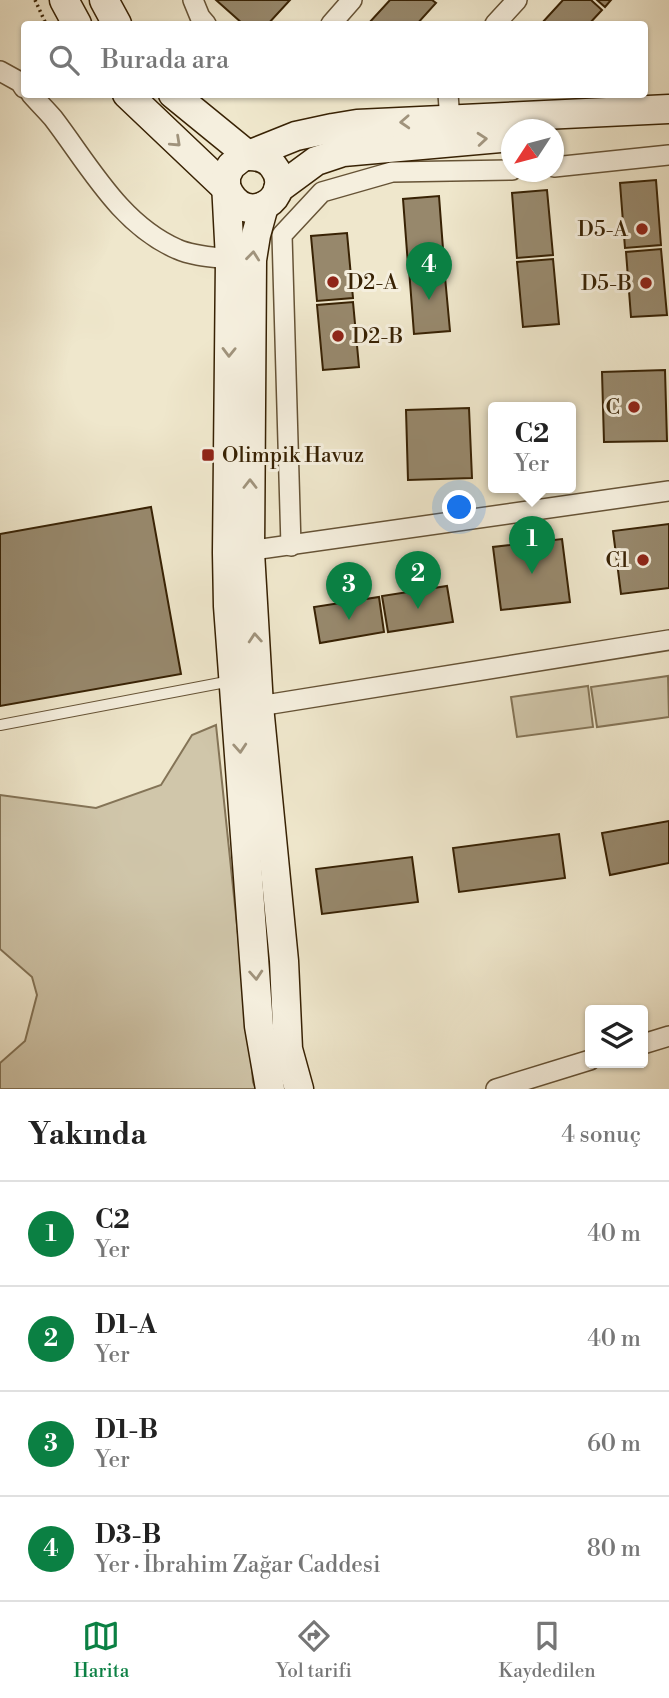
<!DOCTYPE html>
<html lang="tr">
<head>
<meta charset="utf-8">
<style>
  :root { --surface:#fff; --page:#f6f6f6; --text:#222; --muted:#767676; --line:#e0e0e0; --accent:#0b8043 }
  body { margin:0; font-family:"Libre Bodoni",serif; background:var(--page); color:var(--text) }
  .controls { position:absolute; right:21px; bottom:21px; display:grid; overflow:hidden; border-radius:7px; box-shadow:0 2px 5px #0004 }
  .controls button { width:63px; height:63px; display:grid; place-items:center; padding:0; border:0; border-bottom:2px solid var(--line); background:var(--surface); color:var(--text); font:35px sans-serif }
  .compass { position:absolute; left:501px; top:119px; width:63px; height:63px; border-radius:50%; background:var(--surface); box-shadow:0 2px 5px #0004; rotate:234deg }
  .you { position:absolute; left:460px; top:508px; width:24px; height:24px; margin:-18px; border:5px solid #fff; border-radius:50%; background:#1a73e8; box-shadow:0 0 0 10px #1a73e833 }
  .badge { display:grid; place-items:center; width:46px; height:46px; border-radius:50%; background:var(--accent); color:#fff; font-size:23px; font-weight:700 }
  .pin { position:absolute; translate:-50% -58px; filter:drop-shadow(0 2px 4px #0008) }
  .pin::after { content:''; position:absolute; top:37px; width:24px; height:21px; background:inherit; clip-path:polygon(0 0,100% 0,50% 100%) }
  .popup { position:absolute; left:488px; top:402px; width:88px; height:91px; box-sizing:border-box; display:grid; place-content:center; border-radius:7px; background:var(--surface); filter:drop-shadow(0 2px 5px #0005); font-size:23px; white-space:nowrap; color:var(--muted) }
  .popup b { font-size:26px; color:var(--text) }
  .popup::after { content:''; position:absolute; left:50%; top:100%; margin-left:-14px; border:14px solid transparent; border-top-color:var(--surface) }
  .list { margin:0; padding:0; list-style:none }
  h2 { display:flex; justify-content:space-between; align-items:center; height:91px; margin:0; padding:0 28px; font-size:30px }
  h2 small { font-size:23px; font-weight:400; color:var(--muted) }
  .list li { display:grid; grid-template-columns:46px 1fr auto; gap:21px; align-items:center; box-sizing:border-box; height:105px; padding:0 28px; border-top:2px solid var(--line) }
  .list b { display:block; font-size:26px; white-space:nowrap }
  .list p { margin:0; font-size:23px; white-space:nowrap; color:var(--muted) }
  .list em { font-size:23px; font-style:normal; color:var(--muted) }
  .icon { flex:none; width:38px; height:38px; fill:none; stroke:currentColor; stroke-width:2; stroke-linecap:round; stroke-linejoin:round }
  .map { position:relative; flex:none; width:669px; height:1089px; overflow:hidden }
  .search { position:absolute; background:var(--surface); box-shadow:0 2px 5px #0004; left:21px; right:21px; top:21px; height:77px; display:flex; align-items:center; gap:18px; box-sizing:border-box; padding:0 24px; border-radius:7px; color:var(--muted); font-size:26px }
  .sheet { height:511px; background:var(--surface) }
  nav { display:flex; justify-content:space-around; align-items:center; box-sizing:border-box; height:98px; border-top:2px solid var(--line); background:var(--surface); font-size:19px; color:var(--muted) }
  nav a { display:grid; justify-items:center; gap:4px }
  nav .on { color:var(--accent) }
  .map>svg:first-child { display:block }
  .green { fill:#d0c6aa; stroke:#847457; stroke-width:2 }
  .building { fill:#97886c; stroke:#382204; stroke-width:2 }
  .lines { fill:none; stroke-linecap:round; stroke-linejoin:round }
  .lane-casing { stroke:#665336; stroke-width:12 }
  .street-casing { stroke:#665336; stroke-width:22 }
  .secondary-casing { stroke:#382204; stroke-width:31 }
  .path { stroke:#382204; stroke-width:3.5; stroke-dasharray:2 3.5; stroke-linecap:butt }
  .lane { stroke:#f5efde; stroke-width:10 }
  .street { stroke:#f5efde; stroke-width:19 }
  .secondary { stroke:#f5efde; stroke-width:28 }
  .oneway { stroke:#a0937c }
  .poi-dot { fill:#8f2418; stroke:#f5efde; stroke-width:2.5 }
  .labels { text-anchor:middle; stroke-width:6; stroke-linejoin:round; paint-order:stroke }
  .poi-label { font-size:21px; fill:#382204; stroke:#f5efde; text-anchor:end }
</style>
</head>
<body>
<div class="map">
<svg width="669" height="1089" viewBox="0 0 669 1089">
  <rect width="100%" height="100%" fill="#efe7cc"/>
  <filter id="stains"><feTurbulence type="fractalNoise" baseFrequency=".00286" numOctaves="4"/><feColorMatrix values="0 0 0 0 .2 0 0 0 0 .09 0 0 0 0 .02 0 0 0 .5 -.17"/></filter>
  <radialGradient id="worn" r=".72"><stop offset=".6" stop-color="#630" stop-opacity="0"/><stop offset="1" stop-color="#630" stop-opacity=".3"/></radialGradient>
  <g class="green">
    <path d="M668,676l1,41 -72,10 -6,-40z"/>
    <path d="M588,686l5,41 -76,10 -6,-40z"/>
    <path d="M216,725l36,343 1,14 3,7h-256v-26l25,-22 12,-46 -5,-18 -32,-28v-154l96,13 65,-23 31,-50z"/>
  </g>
  <g class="building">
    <path d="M216,0h74l-22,24h-25z"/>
    <path d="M390,0h42l4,3 -19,21h-49z"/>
    <path d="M563,0h28l11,10 -13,14h-48z"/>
    <path d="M597,0h14l-6,7z"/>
    <path d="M656,180l5,65 -36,3 -5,-65z"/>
    <path d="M547,190l6,65 -36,3 -5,-65z"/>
    <path d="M439,196l5,66 -36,3 -5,-66z"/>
    <path d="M347,233l6,65 -36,3 -6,-65z"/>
    <path d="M661,249l6,66 -36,2 -5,-65z"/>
    <path d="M553,259l6,65 -36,3 -6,-65z"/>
    <path d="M444,266l6,65 -36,3 -5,-65z"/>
    <path d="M353,302l6,65 -36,3 -6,-65z"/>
    <path d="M665,370l2,71 -63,1 -2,-70z"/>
    <path d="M469,408l3,70 -64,2 -2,-70z"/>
    <path d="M151,507l30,167 -181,32v-172z"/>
    <path d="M669,524v64l-48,6 -8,-63z"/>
    <path d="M562,539l8,63 -69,8 -8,-63z"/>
    <path d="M447,586l6,36 -65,10 -6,-36z"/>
    <path d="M379,597l5,35 -64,11 -6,-36z"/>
    <path d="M669,821v42l-59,12 -8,-42z"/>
    <path d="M559,834l6,44 -106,14 -6,-44z"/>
    <path d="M412,857l6,45 -96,12 -6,-45z"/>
  </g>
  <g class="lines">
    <defs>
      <path id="lane" d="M0,725l231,-44"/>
      <g id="street">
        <path d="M193,0l7,17 6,7"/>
        <path d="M331,24l21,-24"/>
        <path d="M495,24l22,-24"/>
        <path d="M0,71l20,11 4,6"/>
        <path d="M31,94c7,8 15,16 22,24 36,47 67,106 124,131 15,7 36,8 53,10"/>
        <path d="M448,94l2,26"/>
        <path d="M554,167l115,-12"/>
        <path d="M291,546l-9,-311 40,-43 70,-20 120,-2"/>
        <path d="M240,552l429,-61"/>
        <path d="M259,706l410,-66"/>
        <path d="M643,1044l26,-8"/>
        <path d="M496,1089l94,-29"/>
      </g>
      <g id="secondary">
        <path d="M64,0l13,24"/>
        <path d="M104,0l13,24"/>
        <path d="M127,94l100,95c19,42 70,7 46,-23 -6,-8 -15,-10 -24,-10l-76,-62"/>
        <path d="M278,189l38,-28 27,-9 169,-15"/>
        <path d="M264,206l-8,29 -4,25 -2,292 9,154 25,255 4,88 11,40"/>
        <path d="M270,1089l-11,-63 -31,-420 -1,-53 3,-294 -4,-76v-7l5,-10 10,-8 55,-22 37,-8 24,-4 312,-15"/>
      </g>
    </defs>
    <use href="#lane" class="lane-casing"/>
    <use href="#street" class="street-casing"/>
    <use href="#secondary" class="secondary-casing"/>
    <path class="path" d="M35,0l11,24"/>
    <use href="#lane" class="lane"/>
    <use href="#street" class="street"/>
    <use href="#secondary" class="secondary"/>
  </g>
  <defs><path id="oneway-chevron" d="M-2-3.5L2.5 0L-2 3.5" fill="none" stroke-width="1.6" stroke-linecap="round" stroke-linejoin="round" transform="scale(1.75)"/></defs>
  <g class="oneway">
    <use href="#oneway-chevron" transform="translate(405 122) rotate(177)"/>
    <use href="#oneway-chevron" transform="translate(482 139) rotate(-5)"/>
    <use href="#oneway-chevron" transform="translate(176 142) rotate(43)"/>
    <use href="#oneway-chevron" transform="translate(253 256) rotate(-84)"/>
    <use href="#oneway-chevron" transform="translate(229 352) rotate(91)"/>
    <use href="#oneway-chevron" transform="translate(250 484) rotate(-90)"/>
    <use href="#oneway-chevron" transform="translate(255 638) rotate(-94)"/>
    <use href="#oneway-chevron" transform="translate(240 748) rotate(86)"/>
    <use href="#oneway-chevron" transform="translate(256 975) rotate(86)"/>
  </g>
  <g class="poi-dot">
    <circle cx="642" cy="229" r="7"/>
    <circle cx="333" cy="282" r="7"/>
    <circle cx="646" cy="283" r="7"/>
    <circle cx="338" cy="336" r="7"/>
    <circle cx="634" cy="407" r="7"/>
    <rect x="201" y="448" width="14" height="14" rx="3.5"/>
    <circle cx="643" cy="560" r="7"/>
  </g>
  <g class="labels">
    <g class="poi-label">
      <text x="628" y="236">D5-A</text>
      <text x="347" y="289" text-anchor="start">D2-A</text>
      <text x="632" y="290">D5-B</text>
      <text x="352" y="343" text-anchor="start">D2-B</text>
      <text x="620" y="414">C</text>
      <text x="222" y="462" text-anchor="start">Olimpik Havuz</text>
      <text x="629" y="567">C1</text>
    </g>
  </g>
  <rect width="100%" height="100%" filter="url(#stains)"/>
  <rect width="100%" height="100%" fill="url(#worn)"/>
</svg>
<div class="controls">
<button><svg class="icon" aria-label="layers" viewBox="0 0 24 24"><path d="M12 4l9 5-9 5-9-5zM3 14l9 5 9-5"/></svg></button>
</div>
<svg class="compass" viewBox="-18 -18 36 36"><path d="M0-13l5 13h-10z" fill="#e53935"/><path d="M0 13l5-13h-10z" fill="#767676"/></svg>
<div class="you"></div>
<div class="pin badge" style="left:532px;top:574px">1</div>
<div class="popup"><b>C2</b>Yer</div>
<div class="pin badge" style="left:418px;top:609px">2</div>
<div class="pin badge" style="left:349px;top:620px">3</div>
<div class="pin badge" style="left:429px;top:300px">4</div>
<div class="search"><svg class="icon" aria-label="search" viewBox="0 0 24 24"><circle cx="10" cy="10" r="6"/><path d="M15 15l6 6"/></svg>Burada ara</div>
</div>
<section class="sheet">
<h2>Yakında<small>4 sonuç</small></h2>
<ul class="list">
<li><span class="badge">1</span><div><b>C2</b><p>Yer</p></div><em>40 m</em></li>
<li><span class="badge">2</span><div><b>D1-A</b><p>Yer</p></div><em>40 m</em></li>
<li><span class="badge">3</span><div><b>D1-B</b><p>Yer</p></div><em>60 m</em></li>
<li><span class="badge">4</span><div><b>D3-B</b><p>Yer · İbrahim Zağar Caddesi</p></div><em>80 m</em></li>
</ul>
</section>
<nav>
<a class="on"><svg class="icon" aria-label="map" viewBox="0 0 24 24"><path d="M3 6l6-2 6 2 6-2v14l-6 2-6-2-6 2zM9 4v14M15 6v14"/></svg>Harita</a>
<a><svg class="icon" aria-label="directions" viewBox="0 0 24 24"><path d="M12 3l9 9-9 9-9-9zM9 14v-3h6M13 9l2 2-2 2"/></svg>Yol tarifi</a>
<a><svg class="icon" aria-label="saved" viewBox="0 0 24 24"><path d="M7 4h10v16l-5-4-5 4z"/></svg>Kaydedilen</a>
</nav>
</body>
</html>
